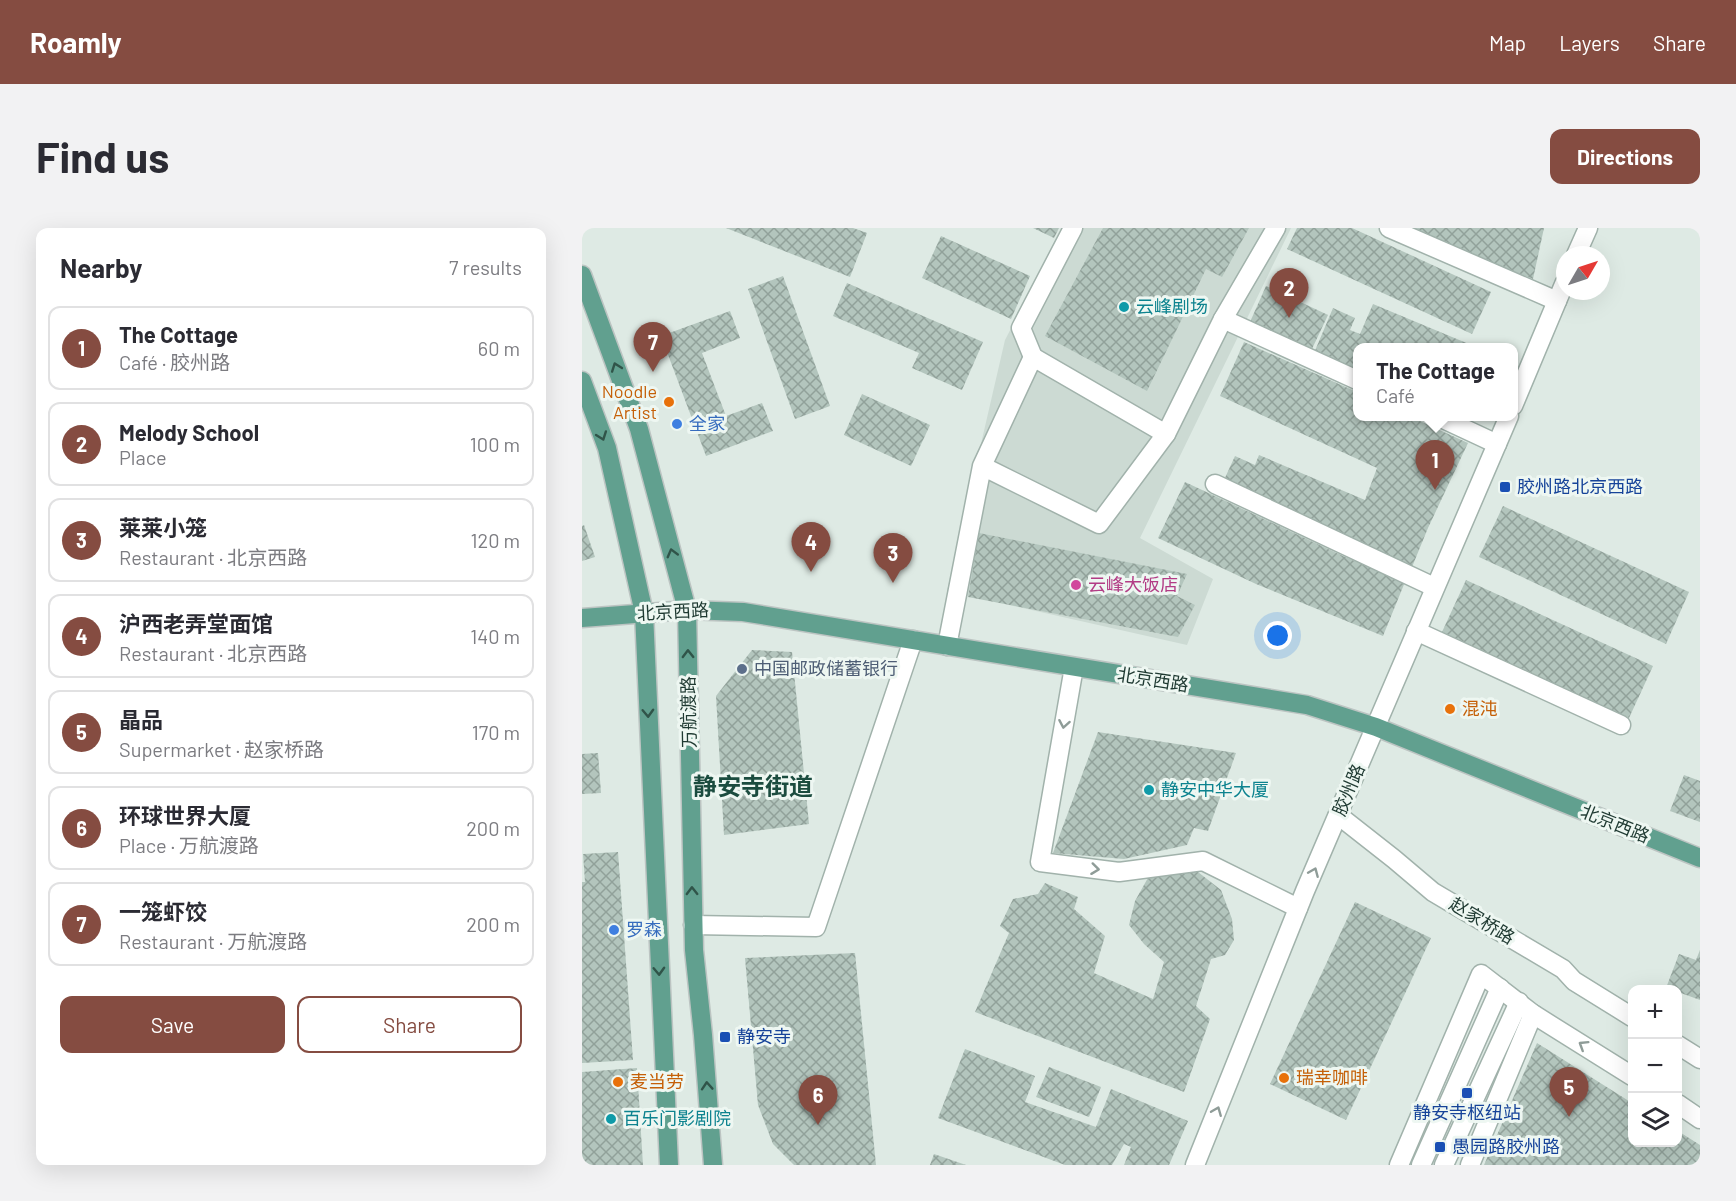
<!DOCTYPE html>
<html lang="en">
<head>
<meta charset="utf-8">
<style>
  :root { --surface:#fff; --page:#f2f2f3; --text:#2b2b33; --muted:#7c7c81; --line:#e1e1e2; --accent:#854c41 }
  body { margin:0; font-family:Barlow,"Noto Sans SC",sans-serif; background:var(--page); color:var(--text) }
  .controls { position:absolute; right:18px; bottom:18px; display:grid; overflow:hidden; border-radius:12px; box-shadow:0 6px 24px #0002 }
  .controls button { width:54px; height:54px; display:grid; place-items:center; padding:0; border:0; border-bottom:2px solid var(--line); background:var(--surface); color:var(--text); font:30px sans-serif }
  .compass { position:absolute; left:974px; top:18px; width:54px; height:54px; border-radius:50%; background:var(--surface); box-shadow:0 6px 24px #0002; rotate:51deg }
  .you { position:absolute; left:696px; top:408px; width:21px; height:21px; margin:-15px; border:4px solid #fff; border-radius:50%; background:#1a73e8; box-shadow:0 0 0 9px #1a73e833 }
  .badge { display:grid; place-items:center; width:39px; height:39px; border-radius:50%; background:var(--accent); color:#fff; font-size:20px; font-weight:700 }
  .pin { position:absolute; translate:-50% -50px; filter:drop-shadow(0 2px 3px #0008) }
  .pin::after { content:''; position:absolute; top:32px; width:21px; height:18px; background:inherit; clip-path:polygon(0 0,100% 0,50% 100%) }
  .popup { position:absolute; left:771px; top:115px; width:165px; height:78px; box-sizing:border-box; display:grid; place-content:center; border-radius:12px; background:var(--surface); filter:drop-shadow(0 2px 4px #0005); font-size:20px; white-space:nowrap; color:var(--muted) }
  .popup b { font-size:22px; color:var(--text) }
  .popup::after { content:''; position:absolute; left:50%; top:100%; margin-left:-12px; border:12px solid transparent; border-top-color:var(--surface) }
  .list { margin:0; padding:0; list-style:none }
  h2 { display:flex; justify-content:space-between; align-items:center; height:78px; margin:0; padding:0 24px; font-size:26px }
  h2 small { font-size:20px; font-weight:400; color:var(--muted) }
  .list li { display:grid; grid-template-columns:39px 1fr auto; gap:18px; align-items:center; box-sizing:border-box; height:84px; margin:0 12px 12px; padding:0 12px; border:2px solid var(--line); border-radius:12px }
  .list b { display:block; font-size:22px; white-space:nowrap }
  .list p { margin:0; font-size:20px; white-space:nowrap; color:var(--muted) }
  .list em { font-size:20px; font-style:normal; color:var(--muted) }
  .actions { display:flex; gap:12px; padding:18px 24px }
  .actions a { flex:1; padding:14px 0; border:2px solid var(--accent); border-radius:12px; text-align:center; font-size:21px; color:var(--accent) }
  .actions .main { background:var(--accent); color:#fff }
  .icon { flex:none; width:33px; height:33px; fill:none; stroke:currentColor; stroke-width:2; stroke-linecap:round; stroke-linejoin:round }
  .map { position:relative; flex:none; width:1118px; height:937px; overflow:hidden; border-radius:12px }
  header { display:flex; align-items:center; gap:36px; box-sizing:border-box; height:84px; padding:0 30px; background:var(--accent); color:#fff }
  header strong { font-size:28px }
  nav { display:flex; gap:33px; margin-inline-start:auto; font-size:21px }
  .intro { display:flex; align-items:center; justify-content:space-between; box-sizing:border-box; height:144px; padding:0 36px }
  h1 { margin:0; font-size:42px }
  .button { padding:15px 27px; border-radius:12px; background:var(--accent); color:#fff; font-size:21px; font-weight:700 }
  main { display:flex; gap:36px; padding:0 36px }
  aside { flex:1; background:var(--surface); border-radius:12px; box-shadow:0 6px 24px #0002 }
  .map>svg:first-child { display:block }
  .built { fill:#ccdad3 }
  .building { fill:url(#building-cross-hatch) }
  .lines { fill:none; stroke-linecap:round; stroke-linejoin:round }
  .minor-casing { stroke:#a1b2ab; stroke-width:21 }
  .major-casing { stroke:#bcc4c2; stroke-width:21 }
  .minor { stroke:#fff; stroke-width:18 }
  .major { stroke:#61a08f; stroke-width:18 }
  .oneway { stroke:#305449 }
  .oneway2 { stroke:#8f9c98 }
  .culture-dot { fill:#0f9aa8; stroke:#eef7f2; stroke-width:2 }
  .food-dot { fill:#e8710a; stroke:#eef7f2; stroke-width:2 }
  .shop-dot { fill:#3f7fe0; stroke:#eef7f2; stroke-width:2 }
  .transit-dot { fill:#1a4fb4; stroke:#eef7f2; stroke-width:2 }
  .hotel-dot { fill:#d1479c; stroke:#eef7f2; stroke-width:2 }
  .service-dot { fill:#5c6f8a; stroke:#eef7f2; stroke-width:2 }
  .labels { text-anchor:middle; stroke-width:6; stroke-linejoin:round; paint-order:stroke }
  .culture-label { font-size:18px; fill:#0d838f; stroke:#eef7f2; text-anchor:start }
  .food-label { font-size:18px; fill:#c56008; stroke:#eef7f2; text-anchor:start }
  .shop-label { font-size:18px; fill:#366cbe; stroke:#eef7f2; text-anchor:start }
  .transit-label { font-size:18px; fill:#164399; stroke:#eef7f2; text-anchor:start }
  .hotel-label { font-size:18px; fill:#b23c85; stroke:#eef7f2; text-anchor:start }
  .street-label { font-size:18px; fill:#1f3a32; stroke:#eef7f2 }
  .service-label { font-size:18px; fill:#4e5e75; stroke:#eef7f2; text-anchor:start }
  .district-label { font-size:24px; font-weight:bold; fill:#1b4c3f; stroke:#eef7f2 }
</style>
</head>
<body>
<header>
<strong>Roamly</strong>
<nav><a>Map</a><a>Layers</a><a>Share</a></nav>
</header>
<div class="intro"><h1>Find us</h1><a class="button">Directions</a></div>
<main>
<aside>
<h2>Nearby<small>7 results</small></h2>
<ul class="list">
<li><span class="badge">1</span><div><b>The Cottage</b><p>Café · 胶州路</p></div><em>60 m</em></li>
<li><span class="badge">2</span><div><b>Melody School</b><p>Place</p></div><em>100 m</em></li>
<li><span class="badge">3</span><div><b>莱莱小笼</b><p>Restaurant · 北京西路</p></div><em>120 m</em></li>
<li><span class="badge">4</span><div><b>沪西老弄堂面馆</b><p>Restaurant · 北京西路</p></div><em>140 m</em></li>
<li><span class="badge">5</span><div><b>晶品</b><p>Supermarket · 赵家桥路</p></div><em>170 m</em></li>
<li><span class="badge">6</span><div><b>环球世界大厦</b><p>Place · 万航渡路</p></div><em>200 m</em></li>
<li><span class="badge">7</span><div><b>一笼虾饺</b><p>Restaurant · 万航渡路</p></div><em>200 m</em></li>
</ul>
<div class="actions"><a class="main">Save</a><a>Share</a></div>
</aside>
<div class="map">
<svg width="1118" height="937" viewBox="0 0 1118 937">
  <defs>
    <pattern id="building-cross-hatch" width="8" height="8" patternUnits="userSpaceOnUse" patternTransform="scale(1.5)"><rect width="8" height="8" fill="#b3c5bd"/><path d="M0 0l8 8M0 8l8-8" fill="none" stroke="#91a19a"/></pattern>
  </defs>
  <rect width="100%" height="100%" fill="#deeae4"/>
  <path class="built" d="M481,0h228l-151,310 73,41 -26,66 -240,-54 58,-251z"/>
  <g class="building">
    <path d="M144,0h127l14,5 -17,44z"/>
    <path d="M451,0h26l-5,10z"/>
    <path d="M521,0h146l-27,49 -16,-8 -59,122 -102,-55z"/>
    <path d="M715,0h55l139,64 -19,42 -185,-85z"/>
    <path d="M823,0h139l-11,51z"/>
    <path d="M359,8l89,40 -19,43 -89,-41z"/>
    <path d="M201,48l47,130 -35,13 -47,-130z"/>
    <path d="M265,55l136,59 -21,48 -50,-22 7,-15 -86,-37z"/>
    <path d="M684,58l62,29 -17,36 -61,-29z"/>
    <path d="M791,76l103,43h-119v24l-43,-18 19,-45 22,10 -5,12 10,4z"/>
    <path d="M148,83l10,27 -38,15 24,63 36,-13 11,28 -67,25 -45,-120z"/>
    <path d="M662,114l113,50v25h54l57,26 -40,85 -16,39 -188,-87 11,-24 20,9 4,-10 106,45 12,-32 -157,-72z"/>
    <path d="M280,166l68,31 -19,41 -67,-31z"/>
    <path d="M603,254l158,74 62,26 -22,54 -127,-52 -98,-46z"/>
    <path d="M921,278l186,86 -23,52 -187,-87z"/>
    <path d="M2,297l11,32 -13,4v-35z"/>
    <path d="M397,305l208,41 -10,22 18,9 -17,32 -210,-40z"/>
    <path d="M884,352l187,86 -24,52 -187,-86z"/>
    <path d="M170,422l40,2 17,172 -85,11 -8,-139z"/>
    <path d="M516,504l138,21 -28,78 -14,-3 -7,17 -63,14 -71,-6z"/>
    <path d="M16,525l3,40 -19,1v-40z"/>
    <path d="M1102,547l16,6v41l-30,-11z"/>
    <path d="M36,624l15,208 -51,3v-181h3l-2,-28z"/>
    <path d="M590,638l26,6 23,18 11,29 2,21 -9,15 -14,4 -15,47 14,13 -26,73 -209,-80 34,-79 -9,-7 13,-27 25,-5 7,-11 33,14 -4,12 31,27 -11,37 59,26 11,-37 -20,-18 -15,-19 6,-24 14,-25z"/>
    <path d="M773,674l76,36 -85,182 -76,-36z"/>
    <path d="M1118,722v50l-22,-8v-2l-12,-2 13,-34 17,6z"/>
    <path d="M273,725l21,212h-82l-21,-21 -15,-39 -13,-147z"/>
    <path d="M955,815l95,60v40h45l1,-12 22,14v20h-216z"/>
    <path d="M383,821l70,27 -10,26 71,25 15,-38 77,32 -19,44h-45l7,-18 -7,-3 -12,21h-47l-127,-47z"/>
    <path d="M467,839l52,20 -12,30 -53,-20z"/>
    <path d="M55,840l6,97h-61v-93z"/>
    <path d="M352,926l32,11h-36z"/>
  </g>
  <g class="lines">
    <defs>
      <g id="minor">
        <path d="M807,0l168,73"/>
        <path d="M994,27l12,-27"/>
        <path d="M641,91l134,61"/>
        <path d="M451,129l-12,-29 52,-100"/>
        <path d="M931,178l52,-124"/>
        <path d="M855,188l60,28"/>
        <path d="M584,206l57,-115 53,-91"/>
        <path d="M633,256l219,103"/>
        <path d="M834,403l205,94"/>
        <path d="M365,418l35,-180 51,-109 133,77 -67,90 -117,-58"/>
        <path d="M492,439l-34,195 79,10 84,-11 95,47"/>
        <path d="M756,587l56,44 39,33 130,77 11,12 58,36"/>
        <path d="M111,697l123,2 97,-287"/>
        <path d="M1096,817l22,14"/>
        <path d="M1096,876l22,15"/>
        <path d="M613,937l110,-274 204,-475"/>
        <path d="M817,937l82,-191 52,40 99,62"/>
        <path d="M839,937l79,-177"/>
        <path d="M862,937l75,-163"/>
        <path d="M888,937l63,-151"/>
      </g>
      <g id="major">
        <path d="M0,47l57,154 48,181 7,340 9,85 10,130"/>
        <path d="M0,153l25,67 37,165 25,552"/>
        <path d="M0,390l105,-8 56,2 564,93 69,22 324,131"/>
      </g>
    </defs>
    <use href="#minor" class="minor-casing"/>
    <use href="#major" class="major-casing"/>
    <use href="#minor" class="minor"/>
    <use href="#major" class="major"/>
  </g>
  <defs><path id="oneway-chevron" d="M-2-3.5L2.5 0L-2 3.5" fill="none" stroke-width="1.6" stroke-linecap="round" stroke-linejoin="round" transform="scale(1.5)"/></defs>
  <g class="oneway">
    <use href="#oneway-chevron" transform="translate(34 139) rotate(-110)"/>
    <use href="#oneway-chevron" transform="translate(20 208) rotate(70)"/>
    <use href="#oneway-chevron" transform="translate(90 325) rotate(-105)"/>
    <use href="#oneway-chevron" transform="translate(106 426) rotate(-91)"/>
    <use href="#oneway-chevron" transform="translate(66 485) rotate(88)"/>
    <use href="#oneway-chevron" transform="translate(110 663) rotate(-91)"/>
    <use href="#oneway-chevron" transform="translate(77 743) rotate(88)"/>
    <use href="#oneway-chevron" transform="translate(125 858) rotate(-94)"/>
  </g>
  <g class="oneway2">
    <use href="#oneway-chevron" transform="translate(482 496) rotate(100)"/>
    <use href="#oneway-chevron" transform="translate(513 641) rotate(7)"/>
    <use href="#oneway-chevron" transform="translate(732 644) rotate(-67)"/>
    <use href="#oneway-chevron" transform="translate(1001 817) rotate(-148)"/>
    <use href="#oneway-chevron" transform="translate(635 883) rotate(-68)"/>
  </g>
  <g class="culture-dot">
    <circle cx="542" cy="79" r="6"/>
    <circle cx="567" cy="562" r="6"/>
    <circle cx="29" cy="891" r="6"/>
  </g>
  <g class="food-dot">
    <circle cx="87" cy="174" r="6"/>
    <circle cx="868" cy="481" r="6"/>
    <circle cx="702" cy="850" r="6"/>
    <circle cx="36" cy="854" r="6"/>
  </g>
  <g class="shop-dot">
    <circle cx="95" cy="196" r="6"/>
    <circle cx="32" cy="702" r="6"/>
  </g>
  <g class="transit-dot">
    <rect x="917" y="253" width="12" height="12" rx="3"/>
    <rect x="137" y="803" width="12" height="12" rx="3"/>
    <rect x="879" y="859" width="12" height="12" rx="3"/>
    <rect x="852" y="913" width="12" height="12" rx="3"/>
  </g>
  <circle class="hotel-dot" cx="494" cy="357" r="6"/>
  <circle class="service-dot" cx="160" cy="441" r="6"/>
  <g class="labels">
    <g class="culture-label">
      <text x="554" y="85">云峰剧场</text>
      <text x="579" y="568">静安中华大厦</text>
      <text x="41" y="897">百乐门影剧院</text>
    </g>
    <g class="food-label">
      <text x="75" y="170" text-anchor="end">Noodle<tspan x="75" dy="21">Artist</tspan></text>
      <text x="880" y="487">混沌</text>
      <text x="714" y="856">瑞幸咖啡</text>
      <text x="48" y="860">麦当劳</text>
    </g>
    <g class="shop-label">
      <text x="107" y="202">全家</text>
      <text x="44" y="708">罗森</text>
    </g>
    <g class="transit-label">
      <text x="935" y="265">胶州路北京西路</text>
      <text x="155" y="815">静安寺</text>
      <text x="885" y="891" text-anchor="middle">静安寺枢纽站</text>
      <text x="870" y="925">愚园路胶州路</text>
    </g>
    <g class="hotel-label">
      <text x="506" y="363">云峰大饭店</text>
    </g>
    <g class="street-label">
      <text transform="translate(91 384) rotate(-3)" y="6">北京西路</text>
      <text transform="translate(571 452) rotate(9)" y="6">北京西路</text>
      <text transform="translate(107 484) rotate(-91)" y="6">万航渡路</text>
      <text transform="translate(767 562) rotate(-67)" y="6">胶州路</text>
      <text transform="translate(1033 596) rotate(22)" y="6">北京西路</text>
      <text transform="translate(900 693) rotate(31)" y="6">赵家桥路</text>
    </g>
    <g class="service-label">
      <text x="172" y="447">中国邮政储蓄银行</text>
    </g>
    <g class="district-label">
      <text x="171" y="567">静安寺街道</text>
    </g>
  </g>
</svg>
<div class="controls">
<button>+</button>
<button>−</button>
<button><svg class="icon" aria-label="layers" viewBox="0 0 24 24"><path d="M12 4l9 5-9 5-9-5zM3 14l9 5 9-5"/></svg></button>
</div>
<svg class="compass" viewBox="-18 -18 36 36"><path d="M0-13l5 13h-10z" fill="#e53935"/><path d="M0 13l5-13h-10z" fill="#7c7c81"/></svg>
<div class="you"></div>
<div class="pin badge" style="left:853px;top:262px">1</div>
<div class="popup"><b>The Cottage</b>Café</div>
<div class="pin badge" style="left:707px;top:90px">2</div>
<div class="pin badge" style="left:311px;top:355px">3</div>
<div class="pin badge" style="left:229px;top:344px">4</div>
<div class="pin badge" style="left:987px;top:889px">5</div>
<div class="pin badge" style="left:236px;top:897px">6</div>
<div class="pin badge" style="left:71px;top:144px">7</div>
</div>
</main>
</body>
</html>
